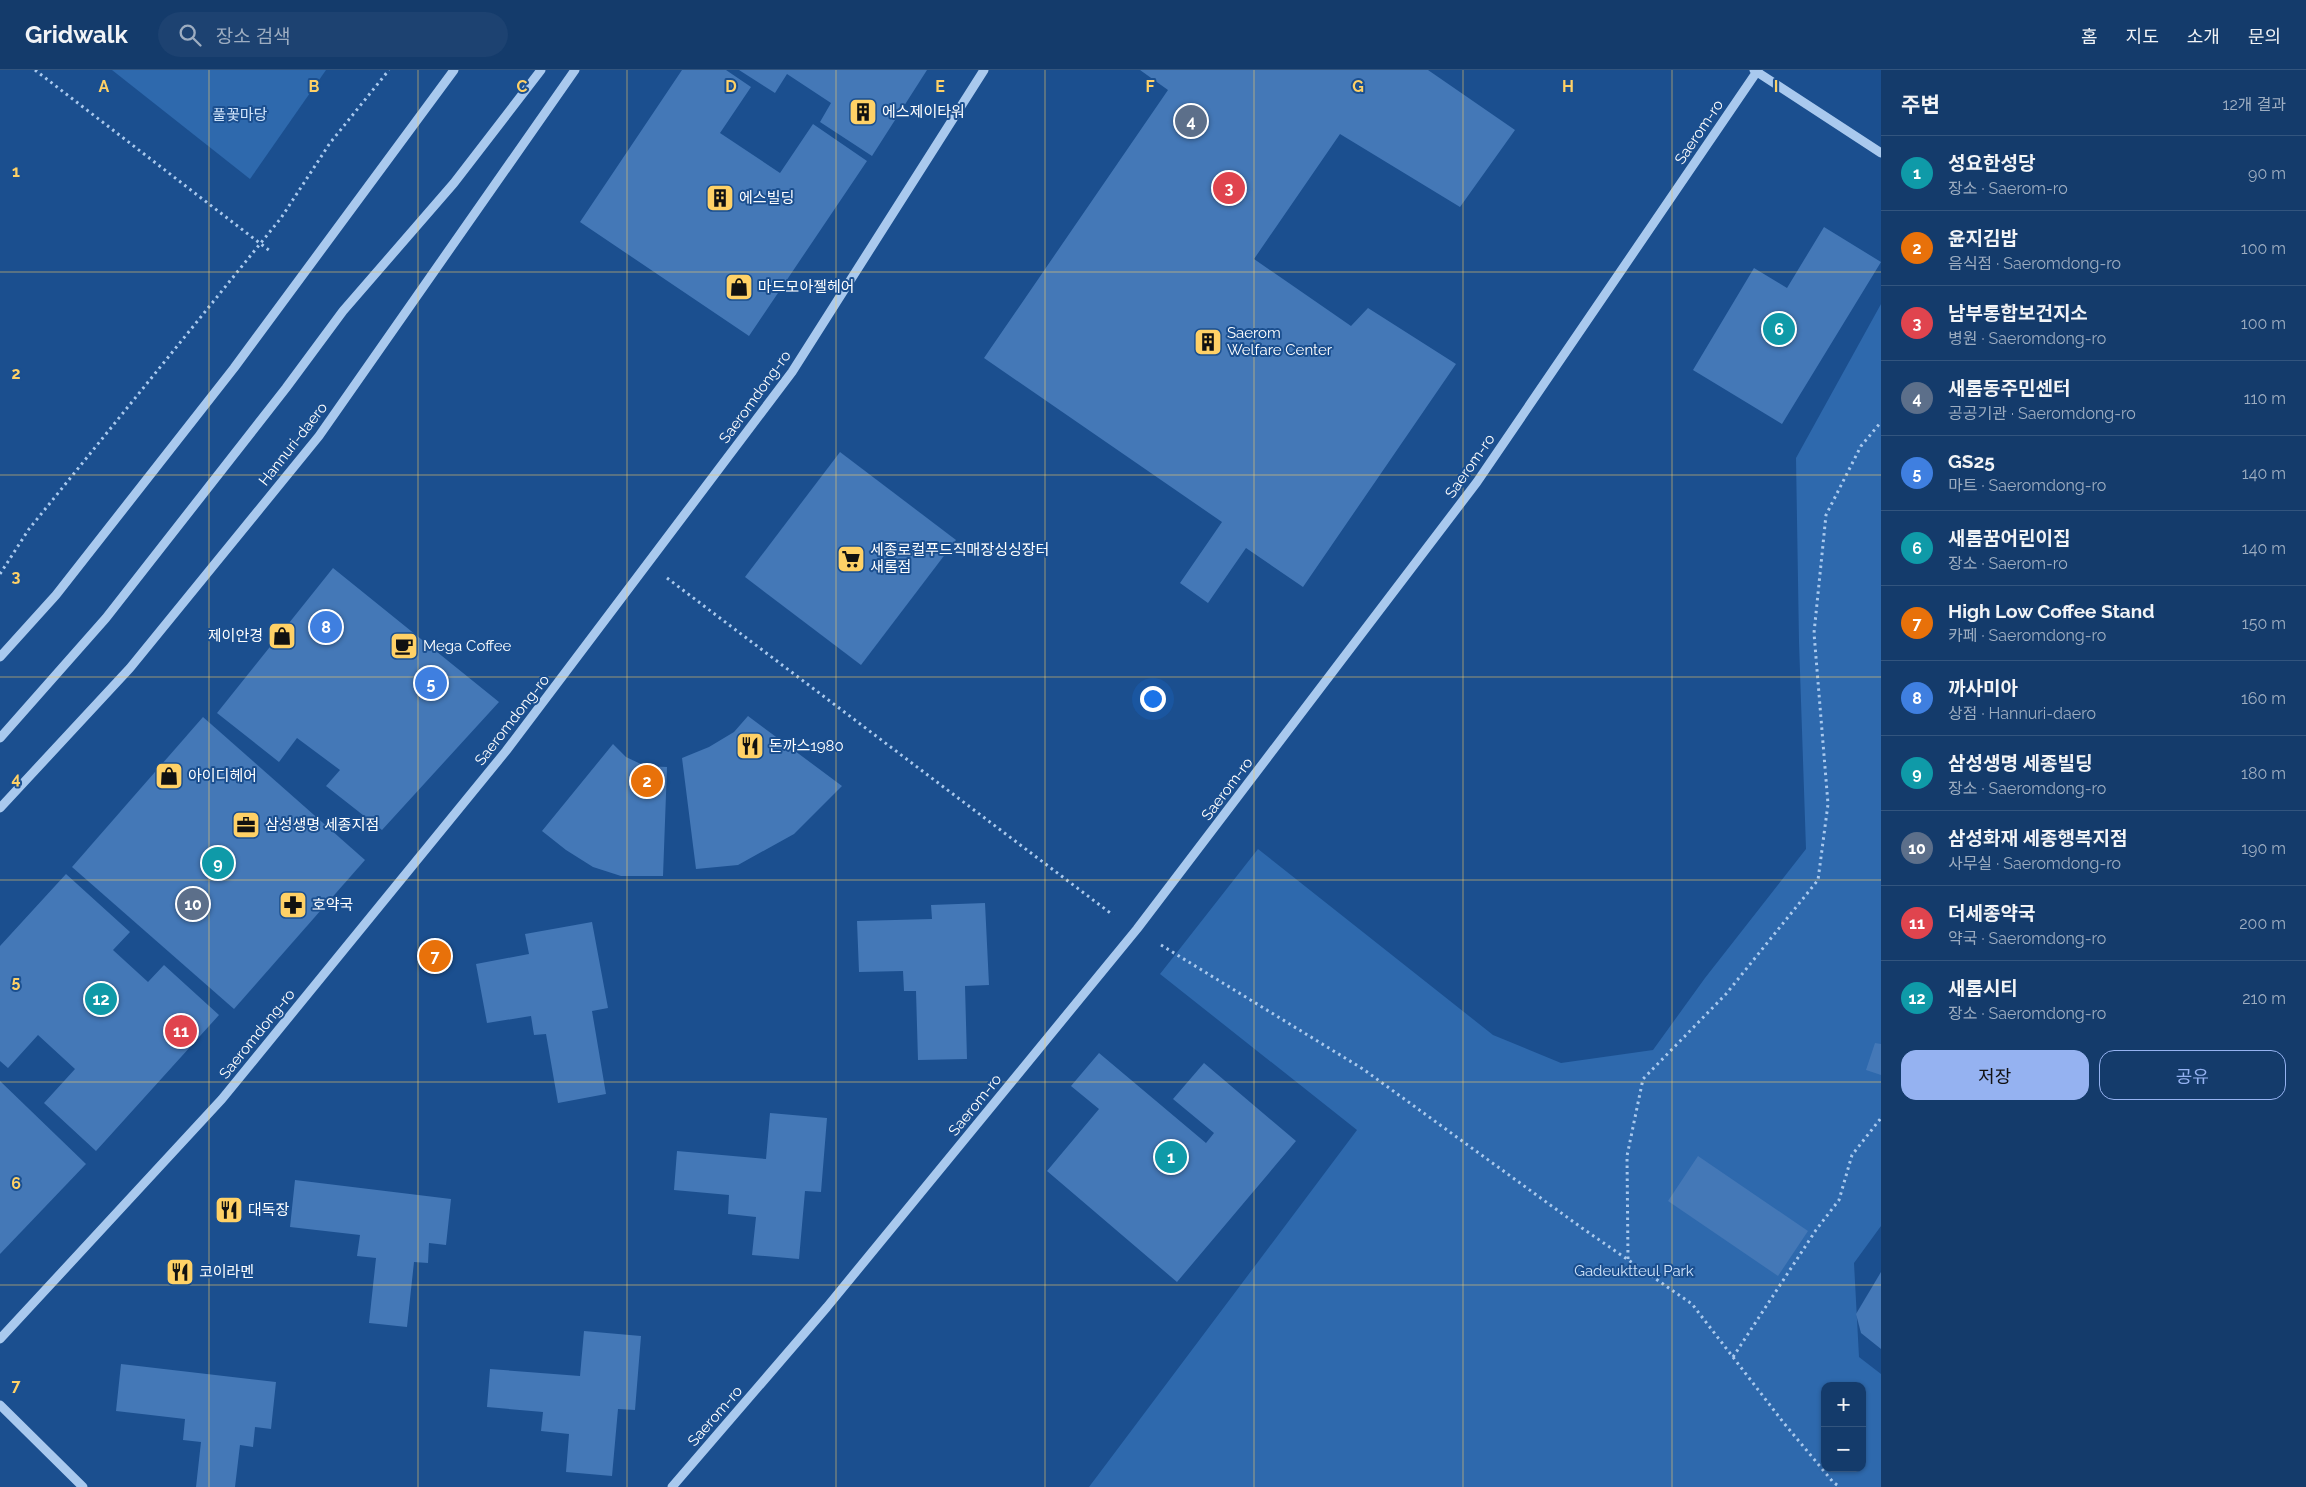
<!DOCTYPE html>
<html lang="ko">
<head>
<meta charset="utf-8">
<style>
  :root { --surface:#143b6b; --page:#1d4271; --text:#f1f3f6; --muted:#9dadc1; --line:#33557e; --accent:#95b2f1 }
  body { margin:0; font-family:Raleway,"Noto Sans KR",sans-serif; background:var(--page); color:var(--text) }
  .controls { position:absolute; right:15px; bottom:15px; display:grid; overflow:hidden; border-radius:10px; box-shadow:0 1px 4px #0004 }
  .controls button { width:45px; height:45px; display:grid; place-items:center; padding:0; border:0; border-bottom:1px solid var(--line); background:var(--surface); color:var(--text); font:25px sans-serif }
  .you { position:absolute; left:1152px; top:628px; width:18px; height:18px; margin:-12px; border:4px solid #fff; border-radius:50%; background:#1a73e8; box-shadow:0 0 0 8px #1a73e833 }
  .badge { display:grid; place-items:center; width:32px; height:32px; border-radius:50%; background:var(--accent); color:#fff; font-size:16px; font-weight:700 }
  .pin { position:absolute; translate:-50% -50%; border:2px solid #fff; box-shadow:0 1px 5px #0006 }
  .list { margin:0; padding:0; list-style:none }
  h2 { display:flex; justify-content:space-between; align-items:center; height:65px; margin:0; padding:0 20px; font-size:21px }
  h2 small { font-size:16px; font-weight:400; color:var(--muted) }
  .list li { display:grid; grid-template-columns:32px 1fr auto; gap:15px; align-items:center; box-sizing:border-box; height:75px; padding:0 20px; border-top:1px solid var(--line) }
  .list b { display:block; font-size:19px; white-space:nowrap }
  .list p { margin:0; font-size:16px; white-space:nowrap; color:var(--muted) }
  .list em { font-size:16px; font-style:normal; color:var(--muted) }
  .actions { display:flex; gap:10px; padding:15px 20px }
  .actions a { flex:1; padding:11px 0; border:1px solid var(--accent); border-radius:15px; text-align:center; font-size:18px; color:var(--accent) }
  .actions .main { background:var(--accent); color:#111 }
  .icon { flex:none; width:28px; height:28px; fill:none; stroke:currentColor; stroke-width:2; stroke-linecap:round; stroke-linejoin:round }
  .map { position:relative; flex:none; width:1881px; height:1417px; overflow:hidden }
  header { display:flex; align-items:center; gap:30px; box-sizing:border-box; height:70px; padding:0 25px; background:var(--surface); border-bottom:1px solid var(--line) }
  header strong { font-size:24px }
  nav { display:flex; gap:28px; margin-inline-start:auto; font-size:18px }
  .search { width:350px; height:45px; background:var(--page); display:flex; align-items:center; gap:12px; box-sizing:border-box; padding:0 18px; border-radius:28px; color:var(--muted); font-size:19px }
  main { display:flex }
  aside { flex:1; background:var(--surface) }
  .map>svg:first-child { display:block }
  .green { fill:#2e69ad; fill-rule:evenodd }
  .building { fill:#4478b7 }
  .lines { fill:none; stroke-linecap:round; stroke-linejoin:round }
  .path { stroke:#a9c9ee; stroke-width:3; stroke-dasharray:2.5 4; stroke-linecap:butt }
  .minor { stroke:#a9c9ee; stroke-width:9 }
  .grid { fill:none; stroke:#ffd166; stroke-width:1; stroke-opacity:0.55 }
  .labels { text-anchor:middle; stroke-width:4; stroke-linejoin:round; paint-order:stroke }
  .poi-label { font-size:15px; fill:#fff; stroke:#1b4f8f; text-anchor:start }
  .park-label { font-size:15px; fill:#cfe3fa; stroke:#1b4f8f }
  .street-label { font-size:15px; fill:#fff; stroke:#1b4f8f }
  .grid-label { font-size:16px; text-anchor:middle; font-weight:bold; fill:#ffd166; stroke:#1b4f8f; stroke-width:4; stroke-linejoin:round; paint-order:stroke }
</style>
</head>
<body>
<header>
<strong>Gridwalk</strong>
<div class="search"><svg class="icon" aria-label="search" viewBox="0 0 24 24"><circle cx="10" cy="10" r="6"/><path d="M15 15l6 6"/></svg>장소 검색</div>
<nav><a>홈</a><a>지도</a><a>소개</a><a>문의</a></nav>
</header>
<main>
<div class="map">
<svg width="1881" height="1417" viewBox="0 0 1881 1417">
  <rect width="100%" height="100%" fill="#1b4f8f"/>
  <g class="green">
    <path d="M112,0h214l-76,109z"/>
    <path d="M1881,234v922l-27,37 5,94 22,17v113h-792l268,-357 -197,-156 98,-125 235,186 68,28 92,-13 52,-72 101,-129 -7,-207 -3,-184zM1825,1316h37v82h-37z"/>
  </g>
  <g class="building">
    <path d="M682,0h44l25,17 -31,46 60,40 33,-49 54,37 -118,175 -169,-114z"/>
    <path d="M739,0h188l-55,86 -52,-34 11,-19 -44,-29 -12,19z"/>
    <path d="M1140,0h288l87,60 -55,77 -120,-73 -86,125 97,67 17,-18 88,56 -153,223 -57,-39 -38,55 -28,-20 42,-61 -238,-164 184,-268z"/>
    <path d="M1824,157l57,35 -99,162 -89,-54 61,-102 33,20z"/>
    <path d="M840,382l116,88 -95,125 -116,-88z"/>
    <path d="M333,498l166,134 -117,128 -56,-44 14,-16 -43,-32 -18,24 -62,-49z"/>
    <path d="M748,646l94,70 -48,48 -56,31 -42,4 -14,-111 27,-11 25,-15z"/>
    <path d="M203,647l162,143 -131,149 -162,-142z"/>
    <path d="M613,674l13,13 19,9 22,1 -4,109h-42l-28,-9 -27,-17 -24,-19z"/>
    <path d="M66,804l64,58 -17,18 35,32 16,-17 55,50 -123,136 -52,-48 31,-34 -37,-34 -30,33 -8,-7v-115z"/>
    <path d="M985,833l4,82 -24,1 2,73 -49,1 -2,-69h-12l-1,-20 -44,1 -2,-51 75,-2 -1,-14z"/>
    <path d="M592,852l16,86 -16,3 14,83 -48,9 -12,-69 -12,1 -3,-19 -44,7 -11,-59 53,-10 -4,-20z"/>
    <path d="M1875,973l6,1v31l-15,-5z"/>
    <path d="M1099,983l107,90 8,-10 -41,-34 31,-36 92,78 -119,141 -130,-111 52,-62 -28,-23z"/>
    <path d="M0,1011l86,83 -86,90z"/>
    <path d="M770,1043l57,5 -6,74 -16,-1 -6,68 -47,-4 4,-38 -28,-3 1,-19 -55,-5 3,-39 89,8z"/>
    <path d="M1698,1086l110,75 -30,45 -110,-75z"/>
    <path d="M295,1110l156,19 -5,46 -17,-2 -1,20 -14,-1 -7,65 -38,-4 7,-65 -19,-2 3,-21 -70,-8z"/>
    <path d="M1881,1202v77l-20,-16 -5,-19z"/>
    <path d="M584,1261l57,5 -6,74 -17,-1 -6,67 -46,-4 3,-38 -28,-3 2,-19 -56,-5 3,-38 90,7z"/>
    <path d="M121,1294l155,18 -5,47 -16,-2 -2,20 -13,-2 -5,42h-39l5,-45 -18,-2 2,-21 -69,-8z"/>
  </g>
  <g class="lines">
    <g class="path">
      <path d="M35,0l235,181"/>
      <path d="M0,504l29,-45 252,-311 49,-75 59,-73"/>
      <path d="M667,508l446,337"/>
      <path d="M1161,875l202,124 219,159 110,76 91,118 50,60 7,5"/>
      <path d="M1628,1189l-1,-103 16,-77 83,-85 92,-114 10,-76 -14,-171 12,-118 35,-69 20,-24"/>
      <path d="M1733,1287l83,-127 23,-30 13,-45 29,-37"/>
    </g>
    <g class="minor">
      <path d="M1754,0l127,83"/>
      <path d="M0,587l56,-62 178,-227 220,-298"/>
      <path d="M0,668l106,-120 180,-230 57,-77 111,-128 87,-113"/>
      <path d="M0,738l130,-140 189,-232 256,-366"/>
      <path d="M0,1269l222,-240 284,-348 286,-379 192,-302"/>
      <path d="M0,1335l83,82"/>
      <path d="M672,1417l155,-180 310,-378 340,-447 281,-412"/>
    </g>
  </g>
  <path class="grid" d="M209,0v1417M418,0v1417M627,0v1417M836,0v1417M1045,0v1417M1254,0v1417M1463,0v1417M1672,0v1417M0,202h1881M0,405h1881M0,607h1881M0,810h1881M0,1012h1881M0,1215h1881"/>
  <defs>
    <symbol id="building-square" viewBox="-11 -11 22 22"><rect x="-9" y="-9" width="18" height="18" rx="4" fill="#ffd166" stroke="#1b4f8f"/><path d="M-4-6H4V6H1V3H-1V6H-4ZM-2.5-4.3h1.7v1.8h-1.7ZM.8-4.3h1.7v1.8H.8ZM-2.5-1h1.7V.8h-1.7ZM.8-1h1.7V.8H.8Z" fill="#111"/></symbol>
    <symbol id="shop-square" viewBox="-11 -11 22 22"><rect x="-9" y="-9" width="18" height="18" rx="4" fill="#ffd166" stroke="#1b4f8f"/><path d="M-5-2.5h2.3a2.7 3.5 0 0 1 5.4 0H5L5.5 6h-11ZM-1.5-2.5h3a1.5 2.3 0 0 0-3 0Z" fill="#111"/></symbol>
    <symbol id="supermarket-square" viewBox="-11 -11 22 22"><rect x="-9" y="-9" width="18" height="18" rx="4" fill="#ffd166" stroke="#1b4f8f"/><path d="M-6-5.5h2.5l.6 2H6L4.5 2H-2.5L-4.4-4H-6ZM-1.5 3.2a1.3 1.3 0 1 0 .1 0ZM3 3.2a1.3 1.3 0 1 0 .1 0Z" fill="#111"/></symbol>
    <symbol id="cafe-square" viewBox="-11 -11 22 22"><rect x="-9" y="-9" width="18" height="18" rx="4" fill="#ffd166" stroke="#1b4f8f"/><path d="M-5.5-4.5H6V0H3Q3 3.5 0 3.5H-2.5Q-5.5 3.5-5.5 0ZM3-3.2v2h1.7v-2ZM-6 4.5H4V6H-6Z" fill="#111"/></symbol>
    <symbol id="restaurant-square" viewBox="-11 -11 22 22"><rect x="-9" y="-9" width="18" height="18" rx="4" fill="#ffd166" stroke="#1b4f8f"/><path d="M-5-6h1v4h1v-4h1v4h1v-4h1v5L-1.5 .5V6h-2V.5L-5-1ZM5-6V6H3V1.5H1.5Q1.5-4 5-6Z" fill="#111"/></symbol>
    <symbol id="office-square" viewBox="-11 -11 22 22"><rect x="-9" y="-9" width="18" height="18" rx="4" fill="#ffd166" stroke="#1b4f8f"/><path d="M-6-3h4V-5.5h4V-3h4V5H-6ZM-1-4.5V-3h2v-1.5ZM-6 0V1H6V0Z" fill="#111"/></symbol>
    <symbol id="pharmacy-square" viewBox="-11 -11 22 22"><rect x="-9" y="-9" width="18" height="18" rx="4" fill="#ffd166" stroke="#1b4f8f"/><path d="M-2-6h4v4h4v4h-4v4h-4v-4h-4v-4h4Z" fill="#111"/></symbol>
  </defs>
  <g fill-rule="evenodd">
    <use href="#building-square" x="847" y="26" width="32" height="32"/>
    <use href="#building-square" x="704" y="112" width="32" height="32"/>
    <use href="#shop-square" x="723" y="201" width="32" height="32"/>
    <use href="#building-square" x="1192" y="256" width="32" height="32"/>
    <use href="#supermarket-square" x="835" y="473" width="32" height="32"/>
    <use href="#shop-square" x="266" y="550" width="32" height="32"/>
    <use href="#cafe-square" x="388" y="560" width="32" height="32"/>
    <use href="#restaurant-square" x="734" y="660" width="32" height="32"/>
    <use href="#shop-square" x="153" y="690" width="32" height="32"/>
    <use href="#office-square" x="230" y="739" width="32" height="32"/>
    <use href="#pharmacy-square" x="277" y="819" width="32" height="32"/>
    <use href="#restaurant-square" x="213" y="1124" width="32" height="32"/>
    <use href="#restaurant-square" x="164" y="1186" width="32" height="32"/>
  </g>
  <g class="labels">
    <g class="poi-label">
      <text x="882" y="47">에스제이타워</text>
      <text x="739" y="133">에스빌딩</text>
      <text x="758" y="222">마드모아젤헤어</text>
      <text x="1227" y="268">Saerom<tspan x="1227" dy="17">Welfare Center</tspan></text>
      <text x="870" y="485">세종로컬푸드직매장싱싱장터<tspan x="870" dy="17">새롬점</tspan></text>
      <text x="263" y="571" text-anchor="end">제이안경</text>
      <text x="423" y="581">Mega Coffee</text>
      <text x="769" y="681">돈까스1980</text>
      <text x="188" y="711">아이디헤어</text>
      <text x="265" y="760">삼성생명 세종지점</text>
      <text x="312" y="840">호약국</text>
      <text x="248" y="1145">대독장</text>
      <text x="199" y="1207">코이라멘</text>
    </g>
    <g class="park-label">
      <text x="240" y="50">풀꽃마당</text>
      <text x="1634" y="1206">Gadeuktteul Park</text>
    </g>
    <g class="street-label">
      <text transform="translate(1699 62) rotate(-56)" y="5">Saerom-ro</text>
      <text transform="translate(755 327) rotate(-54)" y="5">Saeromdong-ro</text>
      <text transform="translate(293 374) rotate(-52)" y="5">Hannuri-daero</text>
      <text transform="translate(1470 396) rotate(-55)" y="5">Saerom-ro</text>
      <text transform="translate(512 650) rotate(-52)" y="5">Saeromdong-ro</text>
      <text transform="translate(1227 719) rotate(-53)" y="5">Saerom-ro</text>
      <text transform="translate(257 964) rotate(-51)" y="5">Saeromdong-ro</text>
      <text transform="translate(975 1035) rotate(-51)" y="5">Saerom-ro</text>
      <text transform="translate(715 1346) rotate(-49)" y="5">Saerom-ro</text>
    </g>
  </g>
  <g class="grid-label">
    <text x="104" y="22">A</text>
    <text x="314" y="22">B</text>
    <text x="522" y="22">C</text>
    <text x="731" y="22">D</text>
    <text x="940" y="22">E</text>
    <text x="1150" y="22">F</text>
    <text x="1358" y="22">G</text>
    <text x="1568" y="22">H</text>
    <text x="1776" y="22">I</text>
    <text x="16" y="107">1</text>
    <text x="16" y="309">2</text>
    <text x="16" y="512">3</text>
    <text x="16" y="714">4</text>
    <text x="16" y="917">5</text>
    <text x="16" y="1119">6</text>
    <text x="16" y="1321">7</text>
  </g>
</svg>
<div class="controls">
<button>+</button>
<button>−</button>
</div>
<div class="you"></div>
<div class="pin badge" style="left:1171px;top:1087px;background:#0f9aa8">1</div>
<div class="pin badge" style="left:647px;top:711px;background:#e8710a">2</div>
<div class="pin badge" style="left:1229px;top:118px;background:#e0444e">3</div>
<div class="pin badge" style="left:1191px;top:51px;background:#5c6f8a">4</div>
<div class="pin badge" style="left:431px;top:613px;background:#3f7fe0">5</div>
<div class="pin badge" style="left:1779px;top:259px;background:#0f9aa8">6</div>
<div class="pin badge" style="left:435px;top:886px;background:#e8710a">7</div>
<div class="pin badge" style="left:326px;top:557px;background:#3f7fe0">8</div>
<div class="pin badge" style="left:218px;top:793px;background:#0f9aa8">9</div>
<div class="pin badge" style="left:193px;top:834px;background:#5c6f8a">10</div>
<div class="pin badge" style="left:181px;top:961px;background:#e0444e">11</div>
<div class="pin badge" style="left:101px;top:929px;background:#0f9aa8">12</div>
</div>
<aside>
<h2>주변<small>12개 결과</small></h2>
<ul class="list">
<li><span class="badge" style="background:#0f9aa8">1</span><div><b>성요한성당</b><p>장소 · Saerom-ro</p></div><em>90 m</em></li>
<li><span class="badge" style="background:#e8710a">2</span><div><b>윤지김밥</b><p>음식점 · Saeromdong-ro</p></div><em>100 m</em></li>
<li><span class="badge" style="background:#e0444e">3</span><div><b>남부통합보건지소</b><p>병원 · Saeromdong-ro</p></div><em>100 m</em></li>
<li><span class="badge" style="background:#5c6f8a">4</span><div><b>새롬동주민센터</b><p>공공기관 · Saeromdong-ro</p></div><em>110 m</em></li>
<li><span class="badge" style="background:#3f7fe0">5</span><div><b>GS25</b><p>마트 · Saeromdong-ro</p></div><em>140 m</em></li>
<li><span class="badge" style="background:#0f9aa8">6</span><div><b>새롬꿈어린이집</b><p>장소 · Saerom-ro</p></div><em>140 m</em></li>
<li><span class="badge" style="background:#e8710a">7</span><div><b>High Low Coffee Stand</b><p>카페 · Saeromdong-ro</p></div><em>150 m</em></li>
<li><span class="badge" style="background:#3f7fe0">8</span><div><b>까사미아</b><p>상점 · Hannuri-daero</p></div><em>160 m</em></li>
<li><span class="badge" style="background:#0f9aa8">9</span><div><b>삼성생명 세종빌딩</b><p>장소 · Saeromdong-ro</p></div><em>180 m</em></li>
<li><span class="badge" style="background:#5c6f8a">10</span><div><b>삼성화재 세종행복지점</b><p>사무실 · Saeromdong-ro</p></div><em>190 m</em></li>
<li><span class="badge" style="background:#e0444e">11</span><div><b>더세종약국</b><p>약국 · Saeromdong-ro</p></div><em>200 m</em></li>
<li><span class="badge" style="background:#0f9aa8">12</span><div><b>새롬시티</b><p>장소 · Saeromdong-ro</p></div><em>210 m</em></li>
</ul>
<div class="actions"><a class="main">저장</a><a>공유</a></div>
</aside>
</main>
</body>
</html>
